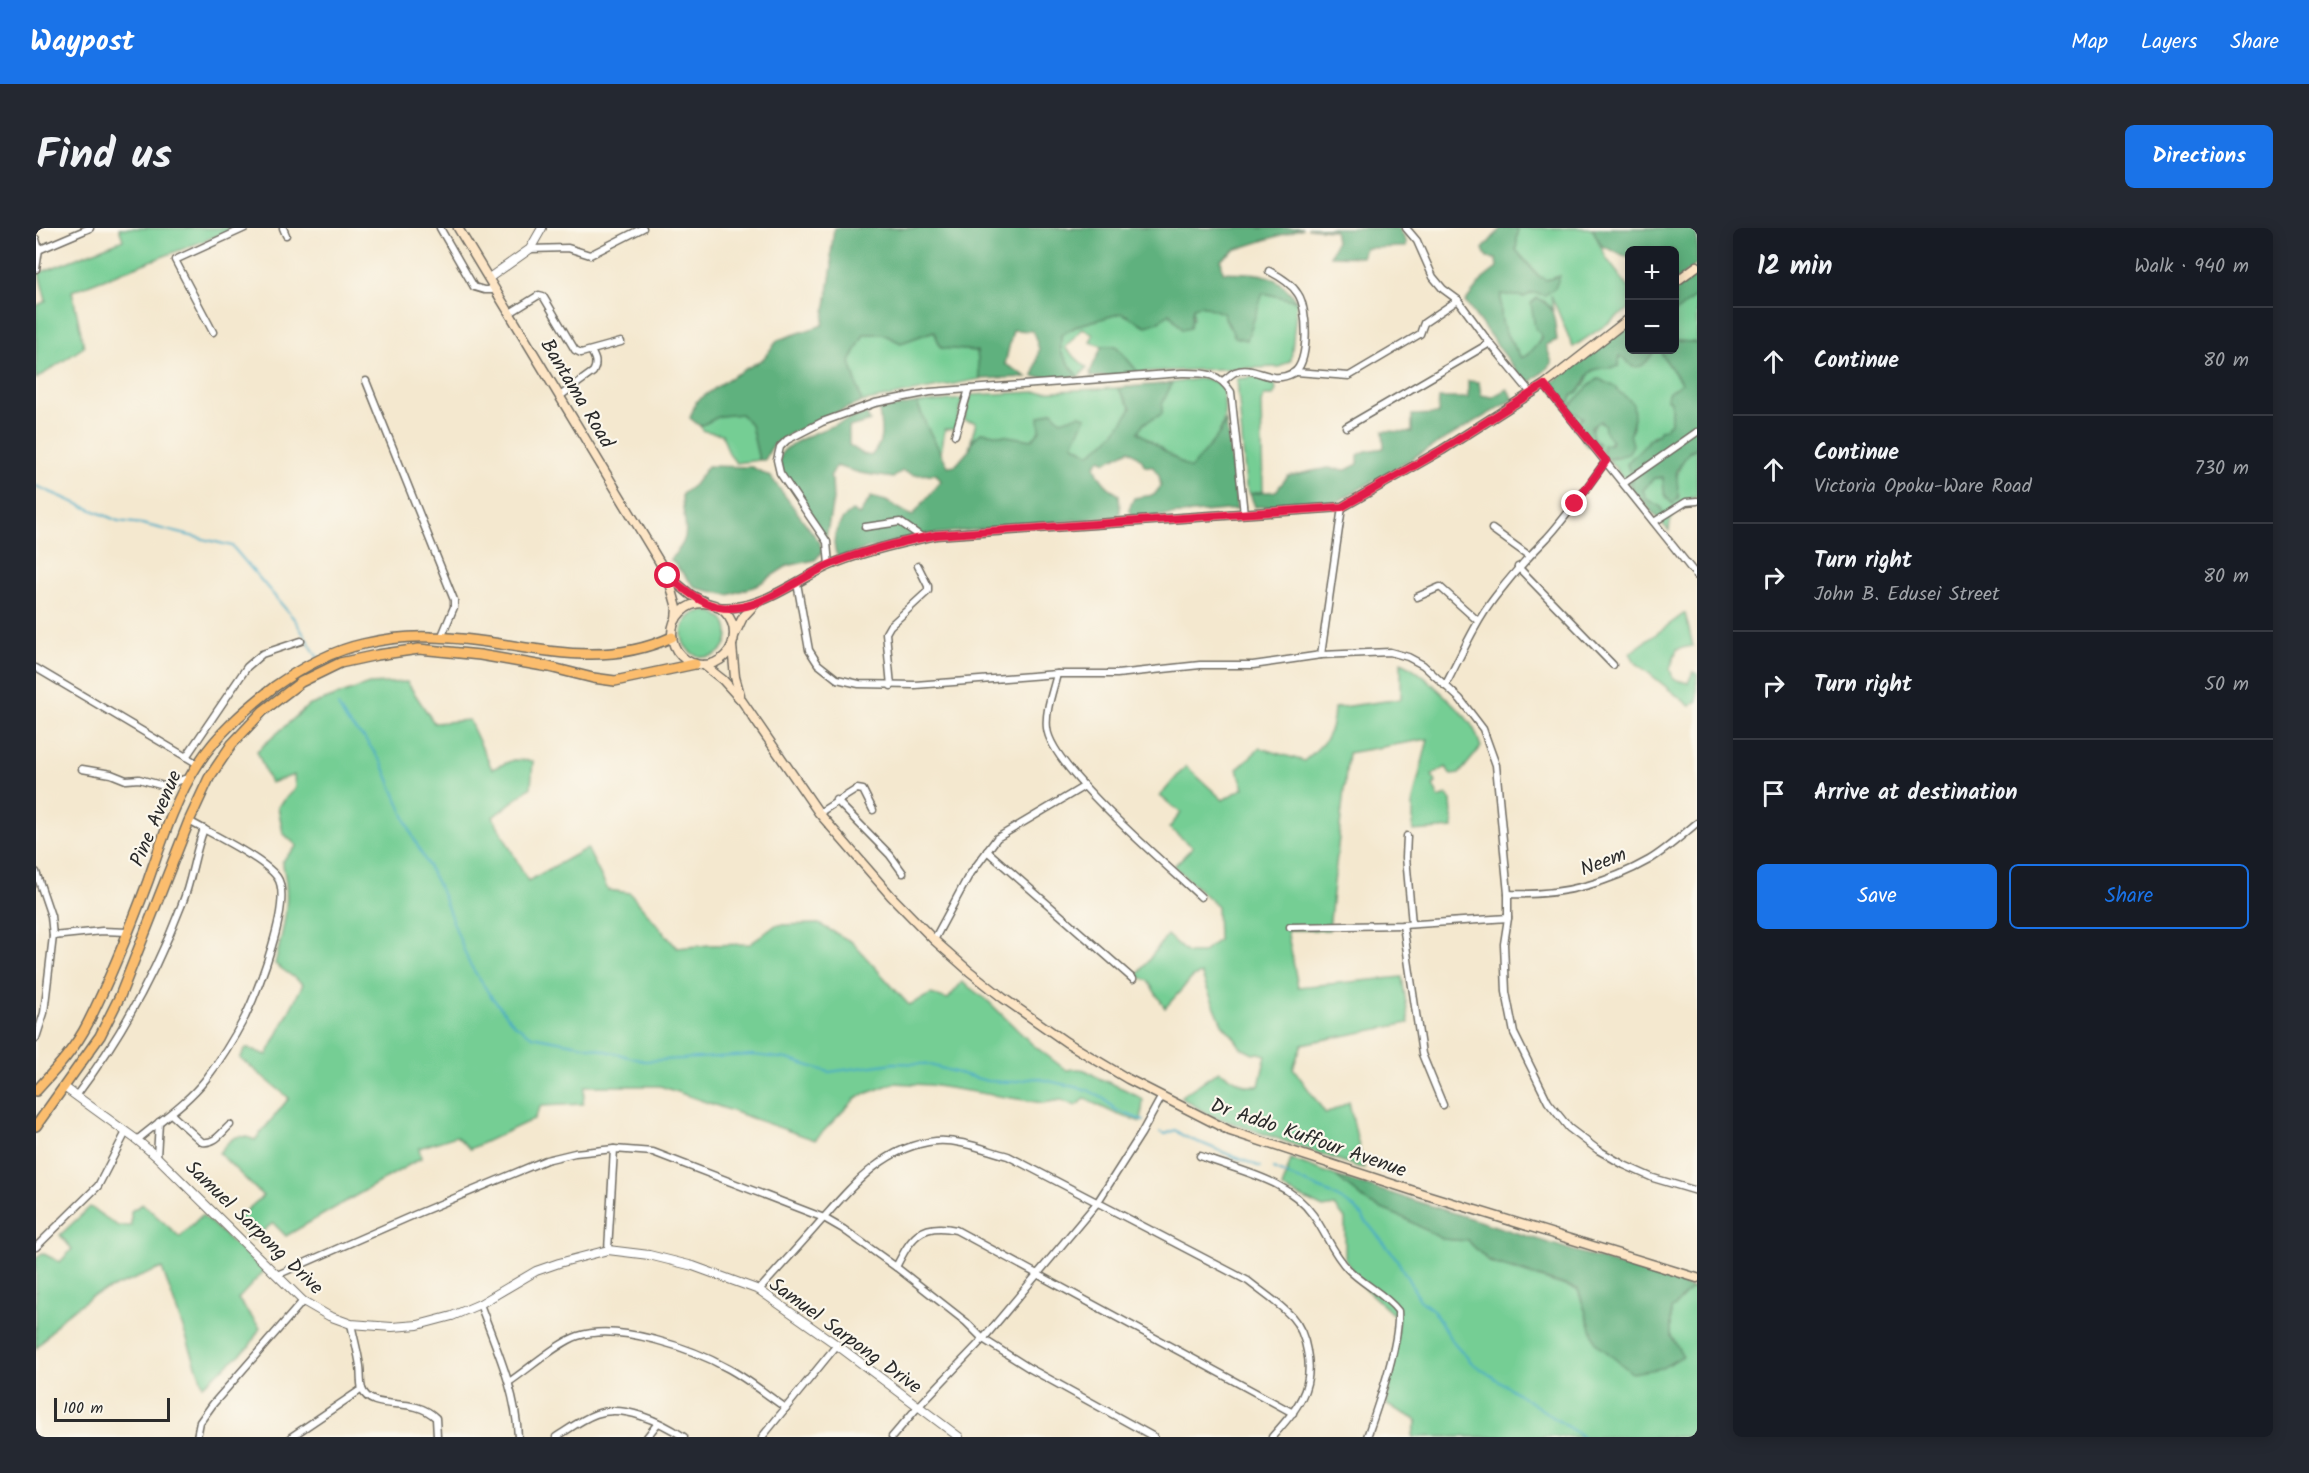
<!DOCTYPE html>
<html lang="en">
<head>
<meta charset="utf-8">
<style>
  :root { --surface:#171b24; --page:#242831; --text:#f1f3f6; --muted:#9ea1a6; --line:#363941; --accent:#1a73e8 }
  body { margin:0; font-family:Kalam,sans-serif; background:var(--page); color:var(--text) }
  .controls { position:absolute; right:18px; top:18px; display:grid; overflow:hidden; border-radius:9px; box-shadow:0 3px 15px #0003 }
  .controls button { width:54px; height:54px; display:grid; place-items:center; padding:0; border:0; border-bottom:2px solid var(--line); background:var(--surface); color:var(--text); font:30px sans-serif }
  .scale { position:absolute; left:18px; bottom:15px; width:116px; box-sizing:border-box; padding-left:6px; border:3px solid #2b2b2b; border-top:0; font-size:16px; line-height:21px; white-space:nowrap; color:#2b2b2b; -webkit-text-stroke:4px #fbf7ec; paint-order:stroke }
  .stop { position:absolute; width:18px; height:18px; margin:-14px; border:4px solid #e11d48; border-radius:50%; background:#fff }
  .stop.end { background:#e11d48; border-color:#fff; box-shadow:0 2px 6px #0008 }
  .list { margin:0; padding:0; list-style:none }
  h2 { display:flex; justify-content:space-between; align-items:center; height:78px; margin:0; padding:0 24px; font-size:26px }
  h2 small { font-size:20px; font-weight:400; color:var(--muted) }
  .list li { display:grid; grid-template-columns:39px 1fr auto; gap:18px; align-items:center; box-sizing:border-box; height:108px; padding:0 24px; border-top:2px solid var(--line) }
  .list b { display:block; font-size:22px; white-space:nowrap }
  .list p { margin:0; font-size:20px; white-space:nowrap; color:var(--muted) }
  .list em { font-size:20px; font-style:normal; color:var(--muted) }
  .actions { display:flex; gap:12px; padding:18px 24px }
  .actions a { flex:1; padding:14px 0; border:2px solid var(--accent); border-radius:9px; text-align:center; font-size:21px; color:var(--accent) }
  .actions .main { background:var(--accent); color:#fff }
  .icon { flex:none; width:33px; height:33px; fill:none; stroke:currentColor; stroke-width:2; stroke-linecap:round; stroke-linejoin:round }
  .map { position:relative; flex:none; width:1661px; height:1209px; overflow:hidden; border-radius:9px }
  header { display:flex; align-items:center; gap:36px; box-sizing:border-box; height:84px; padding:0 30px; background:var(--accent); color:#fff }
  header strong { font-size:28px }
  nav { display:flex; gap:33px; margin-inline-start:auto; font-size:21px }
  .intro { display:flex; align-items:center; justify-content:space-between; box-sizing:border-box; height:144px; padding:0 36px }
  h1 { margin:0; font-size:42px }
  .button { padding:15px 27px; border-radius:9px; background:var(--accent); color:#fff; font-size:21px; font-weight:700 }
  main { display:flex; gap:36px; padding:0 36px }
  aside { flex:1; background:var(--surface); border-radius:9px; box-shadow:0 3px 15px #0003 }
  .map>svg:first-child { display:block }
  .green { fill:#74ce94; stroke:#507c60; stroke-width:1.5 }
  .forest { fill:#5fb17e; stroke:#456e54; stroke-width:1.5 }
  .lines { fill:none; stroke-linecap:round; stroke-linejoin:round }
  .stream { stroke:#47abc6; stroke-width:2 }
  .minor-casing { stroke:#716d64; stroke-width:9 }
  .tertiary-casing { stroke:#716d64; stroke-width:10 }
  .secondary-casing { stroke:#716d64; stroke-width:11 }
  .primary-casing { stroke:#716d64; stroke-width:12 }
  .minor { stroke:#fff; stroke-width:6 }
  .tertiary { stroke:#fff; stroke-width:8 }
  .secondary { stroke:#fde5c5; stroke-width:8 }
  .primary { stroke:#fbbd6e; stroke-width:9 }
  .route { stroke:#e11d48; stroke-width:8 }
  .labels { text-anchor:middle; stroke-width:4.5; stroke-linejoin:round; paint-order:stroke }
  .street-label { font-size:20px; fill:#2b2b2b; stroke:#fbf7ec }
</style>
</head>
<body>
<header>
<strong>Waypost</strong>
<nav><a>Map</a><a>Layers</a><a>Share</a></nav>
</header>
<div class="intro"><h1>Find us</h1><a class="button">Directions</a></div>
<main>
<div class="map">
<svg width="1661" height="1209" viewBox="0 0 1661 1209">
  <rect width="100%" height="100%" fill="#fbf7ec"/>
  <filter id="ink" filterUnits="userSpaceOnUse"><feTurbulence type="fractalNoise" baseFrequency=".0167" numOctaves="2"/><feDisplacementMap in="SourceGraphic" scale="12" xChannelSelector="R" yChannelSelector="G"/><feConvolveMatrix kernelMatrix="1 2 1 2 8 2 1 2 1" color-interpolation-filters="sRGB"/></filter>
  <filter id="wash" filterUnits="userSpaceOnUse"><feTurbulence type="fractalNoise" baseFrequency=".008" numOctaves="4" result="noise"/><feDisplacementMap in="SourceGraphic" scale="24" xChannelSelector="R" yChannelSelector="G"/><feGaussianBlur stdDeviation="1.35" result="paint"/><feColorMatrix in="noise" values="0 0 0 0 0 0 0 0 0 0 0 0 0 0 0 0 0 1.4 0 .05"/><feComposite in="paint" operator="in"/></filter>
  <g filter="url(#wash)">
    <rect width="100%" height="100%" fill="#f4e8cf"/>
    <g class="green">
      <path d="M83,0h109l2,3 -158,60 12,56 -48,32v-73l10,-5 -7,-28 84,-33z"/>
      <path d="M1480,0h76l15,31 22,29v21l-56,38 -22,-52 2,15 -9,-9c-2,25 2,44 -22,57 -18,-26 -23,-31 -21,-64l23,3 35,-20 -14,3 -6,-4 -23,-26 2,-20z"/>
      <path d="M1227,65l34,8 -6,59 -11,7 -142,5 -22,-26h-14l-12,-4 3,-7 -10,-7 -18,20 22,20 -9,9 -18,-25 1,-17 18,-10 43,-12 24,13 12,-4 12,-9 4,7 19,-1v-12l8,-2 22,8 6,14z"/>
      <path d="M1661,67v49l-5,-2 -17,-1v-28z"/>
      <path d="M898,103l7,17 36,3 3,28 -118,23 -12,-40 14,-28h19l18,9z"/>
      <path d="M1618,122h7l1,5 20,29c-13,10 -10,24 -11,40l-11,10 -8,2 -6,9 -15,14 3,10 4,1 -8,12 2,7 -24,-30 10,-1 15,-30v-25l-15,-12 -2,-4 -17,-8c-10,4 -21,20 -30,28l14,10 -6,5 -14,-17 7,-3 2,-7 13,-10 5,-12 29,-17 6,3 8,8z"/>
      <path d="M1219,149l19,4 2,9 -3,6h-9l-3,7 2,88 -13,3 -4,-8 -9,-107z"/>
      <path d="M1167,150l13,4 6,5c9,44 -6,51 -32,82l-52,-37 6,-9 18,-9 -1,-9 11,-22z"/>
      <path d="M1082,160l13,20c-9,20 -24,34 -42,46l-16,-10 13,-27 -7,-2 -39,15 -8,10 -50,-8 -9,8 -4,9 7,-27 -12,-2 7,-25z"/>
      <path d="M927,171l-8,30h-10l-4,24 -14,-26 -10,-24z"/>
      <path d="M705,186l10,11 8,35 -23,3 -7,-9 -7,-20 -18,-3 -4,-5 20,-10z"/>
      <path d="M1562,193l6,3 8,15 -9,15 -6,-8 2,-2 -6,-7 -2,-7z"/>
      <path d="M1661,219v50c-19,2 -27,17 -28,34l-11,-12 3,-12 -15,-8 -3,-9 11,-12h9c1,12 -1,17 10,26 4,-25 1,-41 24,-57z"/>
      <circle cx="669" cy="406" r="23"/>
      <path d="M1649,385l8,33 -16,3 -7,20 3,10 15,4 5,-11 4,1v28l-7,5 -55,-44 -5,-9z"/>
      <path d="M1365,434c16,5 65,52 73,67 3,6 5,13 7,18l-22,27 -8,1 -5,-8 -14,8 4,8 -3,2 6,13 8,-3 4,6 2,27 -40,3v-31l15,-61 -80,14 -19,177h-42l11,57 104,-10 7,46 -107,21 -9,24 33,46 23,-12 15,67 -154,-54 -30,-18 39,-26 27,15h13l7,-31 -7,-2 -6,1 -12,-6 -8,-12 -11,-12 -21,-50 -8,3 -28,31 -17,-27 -11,-5 30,-41 20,18h15l16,-13 -1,-34 -43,-40 19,-19 -24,-19 12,-15 -21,-17 26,-30 37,34 21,-12 -7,-19 23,-21 44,13c20,-17 29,-25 30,-53l67,-9z"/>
      <path d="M371,454l27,41 35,-3 23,49 21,-9 20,1 -2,26 -38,30 35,64 59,-33 21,42 22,3 47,55 33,-3 40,-1 26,-19 43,-1 33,18 57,63 22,-11 17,5 14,-17 26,19 44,43 34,26c26,-4 20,4 39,11 14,6 25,9 38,19l-2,22 -25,-8 -31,-15 -9,7 -15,-6 -18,3 -113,-18 -36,-2 -37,14 -42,43 -155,-54h-75l-2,18 -42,2 -7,13 -64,30 -14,-13 -37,12 2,10 -135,78 -13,-13 -21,17 -19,-18 30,-26 -44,-43c12,-15 16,-21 36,-13l34,-42 -49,-40 6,-10 21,7 36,-71 -28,-20c9,-39 17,-63 7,-103l15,-15 -14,-13 -5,-26 17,-19 -1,-13 -24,8 -13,-32 51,-45 61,-22z"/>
      <path d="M1255,931l45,17 34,28 34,14 38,21 26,2 21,21 89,28 18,53 75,-7v-26l21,-22 5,2v147h-285l5,-17 -30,-15 11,-86 -39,-36 -14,-25v-39l-10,-13 -12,2 -41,-20z"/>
      <path d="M107,976l37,33 22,-22 62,56 -26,28 22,29 -11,19 -46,38 -41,-117 -70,28 -30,22 -26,31v-90l6,-6 18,9 12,-13 -12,-14 30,-28 28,19h13v-15z"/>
    </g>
    <g class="forest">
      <path d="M798,0h469l-69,22 -13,10 2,12c35,2 51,-3 74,29l-34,-8 -16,47 -12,-3 -12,-24 -22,-8 -8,2 -3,21 -8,2 -12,-17 -12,9 -12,4 -24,-13 -43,12 -18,10v17l17,25h-44l5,-28 -6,-18 -20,-1 -8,34 22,13 -47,2 -3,-28 -36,-3 -7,-17 -33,12 -18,-9h-19l-14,28 12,40c-21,9 -75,29 -90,45 -3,4 -5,9 -7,13h-6l-8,-35 -10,-11 -21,2 -20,10 -10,-8 6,-16 32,-23 35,-20 15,-19 45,-15 9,-59 -1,-12z"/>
      <path d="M1271,0h92l8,15 -1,4 -41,1 -3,9 -32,-1 6,-15 -2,-11z"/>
      <path d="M1465,0h15l2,2 -2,20 21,25 9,5 14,-4 -5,12 -10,7 -13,-2 -8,4 -23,-3c-2,33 3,38 20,64l7,-3 13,-15v-6l-6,-6 -4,-25 6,-5c20,9 17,22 20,42l-11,5 6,18 -4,5 -17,14 -7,-3 -6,-6 -53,-71 18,-23 14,-11 -1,-9 -9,-1 -4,-9z"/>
      <path d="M1556,0h105v36l-22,17 -1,-31h-44l-1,8 -27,-12z"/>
      <path d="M1661,46v21l-22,18v-22z"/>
      <path d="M1593,97l1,25h26c-9,8 -8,17 -23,17l-8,-8 -6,-3v10c-8,4 -22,-1 -29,7 -7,8 -6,18 -18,22l-2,7 -7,3 -14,-20z"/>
      <path d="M1639,113l17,1 5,2v103l-8,5 -13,19 3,26 -6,7c-11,-9 -9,-14 -10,-27l-9,1 -11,12 3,9 15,8 3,8 -6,4 -26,-30 -2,-6 8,-13 -9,1 -2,-7c6,-10 17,-14 22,-25l10,-5 1,-4 5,-1 2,-4 4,-2v-22l-4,-2 1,-6 14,-10 -20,-28 -1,-5h13z"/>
      <path d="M1066,118h14l22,26v3l-47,2 -1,-5z"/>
      <path d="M1563,151l17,8 2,4 15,12 1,15 -4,16 3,11 -5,9 -20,5 -5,-5v-9l8,-1 1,-4 -6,-6 -2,-10 -4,-3 -9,6 2,11 6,6 -5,5 -8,-4 -14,-20 11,-8 -10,-5 -4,-5c8,-8 20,-24 30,-28z"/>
      <path d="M1432,153l11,1 2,13 11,2 15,-8 7,10 -177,103 -82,5 -5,-13 26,-3 12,-15 40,-8 18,2 12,-6v-9l8,-4 18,-3 -1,-17 29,1v-17l26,-1 1,-16h29z"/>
      <path d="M1136,155l-10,22v9l-18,9 -6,9 52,37 30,-36 6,-13 11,89 -103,9 -5,-9 5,-11 20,-3 7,-9 -2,-11 -6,-8 -8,-1 -4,-7 -12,-9 -23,12 -6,-3 -5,6c3,13 13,23 24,30l1,17 -4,4 -203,20 -75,21c-9,-16 -1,-36 14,-46l7,4 12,-18 15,4 26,15 29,-35 -5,-7 -22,1 -12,-4 -9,7 -33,-5 -24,-7 -6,11 2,3 1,20 -7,38 -44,-66c-2,-6 -3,-13 0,-19 7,-13 69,-34 84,-40l4,8 -21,6v18l14,9 8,2c14,-16 10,-26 8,-46l38,-7 10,24 21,39 8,-1 14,-16 3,-9 9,-8 50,8 8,-10 -1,-13 13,-6 9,10 18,-6 7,2 -13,27 16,10c18,-12 32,-26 42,-46l-13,-20z"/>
      <path d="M672,238l44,1 19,10 49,66 2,9 -7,8 -28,6 -31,20 -27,9 -33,-7 -26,-29c26,-24 12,-34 12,-65l12,-9z"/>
      <path d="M1300,948l356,112 -21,22v26l12,20 -21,12 -30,5 -36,-30 -18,-54 -89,-28 -21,-20 -26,-2 -38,-21 -34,-14z"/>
    </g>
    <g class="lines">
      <g class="stream">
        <path d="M0,258l82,35 24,3 90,22 63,74 23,38"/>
        <path d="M302,478l10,17 17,16 17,24 31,74 28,54 28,72 21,32 24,29 18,12 63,12 49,13 109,-6 34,4 42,13 65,-9 32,1 61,17 24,1 25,-4 52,12 16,9 12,11 28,11"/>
        <path d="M1124,904l6,2 9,-4c10,9 19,10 31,15 19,8 36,15 55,22"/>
        <path d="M1237,941l57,24 25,15 41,50 24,42 13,10 17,28 22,25 111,74"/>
      </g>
    </g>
  </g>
  <g filter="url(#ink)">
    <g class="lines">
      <defs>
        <g id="minor">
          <path d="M247,0l3,7"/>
          <path d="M404,0l34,59 10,3h12"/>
          <path d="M1370,0l11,13 16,36 10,12 15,11 27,37 46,56"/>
          <path d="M0,11l3,10 -3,20"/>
          <path d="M494,21l38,-1 22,7 53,-27"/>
          <path d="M0,23l54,-23"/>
          <path d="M474,85l29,-18 4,1 32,54 6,3 40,-11"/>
          <path d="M177,104l-38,-72 70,-32"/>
          <path d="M1260,144l53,4 71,-42 4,-11 34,-23"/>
          <path d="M330,153l88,219v7l-13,31"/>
          <path d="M1187,153c4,-3 8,-7 12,-9 21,-8 34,14 58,1 17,-9 15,-65 5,-79 -6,-10 -19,-18 -29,-23"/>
          <path d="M1508,157l153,191"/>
          <path d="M524,168l33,-24c5,-9 2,-14 -2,-21"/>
          <path d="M1310,199l144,-84"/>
          <path d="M919,207l14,-46"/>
          <path d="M1588,255l73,-51"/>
          <path d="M1618,294l32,-20 11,-1"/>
          <path d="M829,299l35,-5 23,16"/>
          <path d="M1456,301l36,26"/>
          <path d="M793,337l-2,-23 -47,-69 -3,-13 3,-13 7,-7 35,-18 53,-19 55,-11 252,-19c23,0 36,-1 49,19l13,122"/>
          <path d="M1482,339l95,98"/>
          <path d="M761,355l12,67 9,14 19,15 22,5 56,1 142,-11h60l83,-9h53l68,-10 69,-3 18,5 15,8 37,34 23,30 13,36 12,129v24l-4,26 2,48 8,41 34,69 21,26 29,22 26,15 29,13 44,13"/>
          <path d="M1381,369l23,-10 38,34"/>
          <path d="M1285,427l21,-148"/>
          <path d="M0,440l162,96"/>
          <path d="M1021,446c-4,17 -12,37 -10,54 3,39 122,139 154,169"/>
          <path d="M855,458l-5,-53 4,-7 38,-35v-5l-10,-20"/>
          <path d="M1409,458c16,-30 29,-62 50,-89 16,-21 33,-40 52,-59 22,-24 40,-51 59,-77"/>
          <path d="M150,529l61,-90 15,-13 39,-13"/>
          <path d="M46,541l29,5 15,6 13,-1 25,7 26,-9"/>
          <path d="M800,572l54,55 13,18"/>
          <path d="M783,585l38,-24 6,1 10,20"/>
          <path d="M1371,608l-1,21 6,67"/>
          <path d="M951,623l146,128"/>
          <path d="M0,644l15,44 2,20 49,-5 26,1"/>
          <path d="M1472,666c51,2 97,-9 141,-34 17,-10 33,-25 48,-37"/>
          <path d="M1367,697l19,129 21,51"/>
          <path d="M1254,699l113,-2 105,-7"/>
          <path d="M898,712l34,-63 29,-39 86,-51"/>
          <path d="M0,810l8,-25 9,-77"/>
          <path d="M40,868c44,-58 80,-124 106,-192 10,-24 12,-50 22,-75"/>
          <path d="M135,886l31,28c13,2 19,-9 28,-17"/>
          <path d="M101,912c24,-20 50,-37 69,-61 13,-17 29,-43 39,-62 12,-25 49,-117 32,-140 -13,-18 -67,-44 -88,-56"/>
          <path d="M1164,928c39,15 88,23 113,59 13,18 20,39 35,54 16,16 37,25 50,42 2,33 -20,94 -31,126"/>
          <path d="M121,929l2,-35"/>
          <path d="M0,1019l62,-61 28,-54"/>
          <path d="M572,1022l6,-101"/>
          <path d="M860,1039c15,-29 24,-45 60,-37l337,183"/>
          <path d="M241,1047l137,-60 132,-55 29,-7 39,-4 39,3 171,66 19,11 53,38 70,55 17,17 46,29 125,69"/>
          <path d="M723,1062c20,-22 41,-45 61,-68 32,-36 64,-76 116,-81 24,-2 49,9 72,15l240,125c15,12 31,22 44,36 8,9 13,22 15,34 8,38 -11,59 -35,86"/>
          <path d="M444,1076c16,44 36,86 38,133"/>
          <path d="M315,1096c3,14 7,28 9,42 1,7 0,16 2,23 10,25 50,5 74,29l1,19"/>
          <path d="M473,1154c18,-12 50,-40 69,-46 41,-13 114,12 151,33 20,11 38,26 57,39"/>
          <path d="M161,1209l3,-15 13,-18 90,-103"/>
          <path d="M255,1209l71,-48"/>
          <path d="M520,1209c13,-8 26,-18 40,-23 28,-10 65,8 88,23"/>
          <path d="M611,1209l11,-14"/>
          <path d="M726,1209l75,-92"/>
          <path d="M856,1209l25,-29 66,-69 114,-136 44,-69 21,-38"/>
        </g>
        <g id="tertiary">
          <path d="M453,50l41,-29 12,-21"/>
          <path d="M28,859l73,53 20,17 146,144 26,15 22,8 41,3 26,-2 34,-9 28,-12 56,-33 23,-8 49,-13 41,5 44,11 66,24 78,55 122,92"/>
        </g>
        <g id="secondary">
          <path d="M422,0l210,348 9,32 -1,11"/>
          <path d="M1638,55l23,-17"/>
          <path d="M632,348l23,19 16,8"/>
          <circle cx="667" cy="406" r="31"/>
          <path d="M681,379c42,5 74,-24 111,-41 30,-14 75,-24 108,-31l406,-28 100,-57 102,-65 86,-67"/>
          <path d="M698,408l9,-19 12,-13"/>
          <path d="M696,418l3,31 5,18"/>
          <path d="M668,437l19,15 19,21 77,112 72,83 43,44 35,31 34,27 63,44 62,37 102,52 190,62 277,85"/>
        </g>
        <g id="primary">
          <path d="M0,863c19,-21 39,-42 52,-68 23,-46 42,-94 60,-142 14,-40 27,-82 50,-117 20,-31 47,-54 76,-77 27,-19 57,-36 89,-43 22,-5 46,-8 68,-7 84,1 159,38 241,0"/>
          <path d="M0,898l64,-90 20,-40 69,-175 20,-43 23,-34 31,-33 38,-29 39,-19 37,-8 42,-6 61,6 69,12 44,11 22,3 80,-17"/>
        </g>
      </defs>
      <use href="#minor" class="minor-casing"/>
      <use href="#tertiary" class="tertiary-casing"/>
      <use href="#secondary" class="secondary-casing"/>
      <use href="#primary" class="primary-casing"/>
      <use href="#minor" class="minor"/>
      <use href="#tertiary" class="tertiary"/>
      <use href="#secondary" class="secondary"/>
      <use href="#primary" class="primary"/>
    </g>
  </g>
  <g class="lines" filter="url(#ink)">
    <path class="route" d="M632,348c12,10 23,20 38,27 44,19 84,-21 123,-38 32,-14 72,-23 107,-30l406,-28 100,-57 102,-65 62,76 -31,43"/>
  </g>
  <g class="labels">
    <g class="street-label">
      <text transform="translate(542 165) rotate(59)" y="7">Bantama Road</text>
      <text transform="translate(119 590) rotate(-67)" y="7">Pine Avenue</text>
      <text transform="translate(1567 633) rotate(-21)" y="7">Neem</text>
      <text transform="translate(1273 909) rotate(19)" y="7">Dr Addo Kuffour Avenue</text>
      <text transform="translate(219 999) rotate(44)" y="7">Samuel Sarpong Drive</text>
      <text transform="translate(810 1107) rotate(36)" y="7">Samuel Sarpong Drive</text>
    </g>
  </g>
</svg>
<div class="controls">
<button>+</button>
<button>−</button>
</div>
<div class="scale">100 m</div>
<div class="stop" style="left:632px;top:348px"></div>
<div class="stop end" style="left:1539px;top:276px"></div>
</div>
<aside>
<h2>12 min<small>Walk · 940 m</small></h2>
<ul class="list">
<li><svg class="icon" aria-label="ahead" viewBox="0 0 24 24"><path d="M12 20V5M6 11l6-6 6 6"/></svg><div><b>Continue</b></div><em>80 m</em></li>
<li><svg class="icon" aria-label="ahead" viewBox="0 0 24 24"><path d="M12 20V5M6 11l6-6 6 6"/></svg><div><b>Continue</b><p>Victoria Opoku-Ware Road</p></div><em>730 m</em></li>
<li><svg class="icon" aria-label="right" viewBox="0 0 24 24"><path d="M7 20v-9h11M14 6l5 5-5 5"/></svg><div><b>Turn right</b><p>John B. Edusei Street</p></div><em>80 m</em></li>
<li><svg class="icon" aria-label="right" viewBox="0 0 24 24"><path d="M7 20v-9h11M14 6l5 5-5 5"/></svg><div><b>Turn right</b></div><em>50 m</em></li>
<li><svg class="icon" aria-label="arrive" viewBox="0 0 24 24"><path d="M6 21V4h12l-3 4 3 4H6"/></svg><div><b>Arrive at destination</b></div></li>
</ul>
<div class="actions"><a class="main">Save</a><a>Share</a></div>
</aside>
</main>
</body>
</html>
